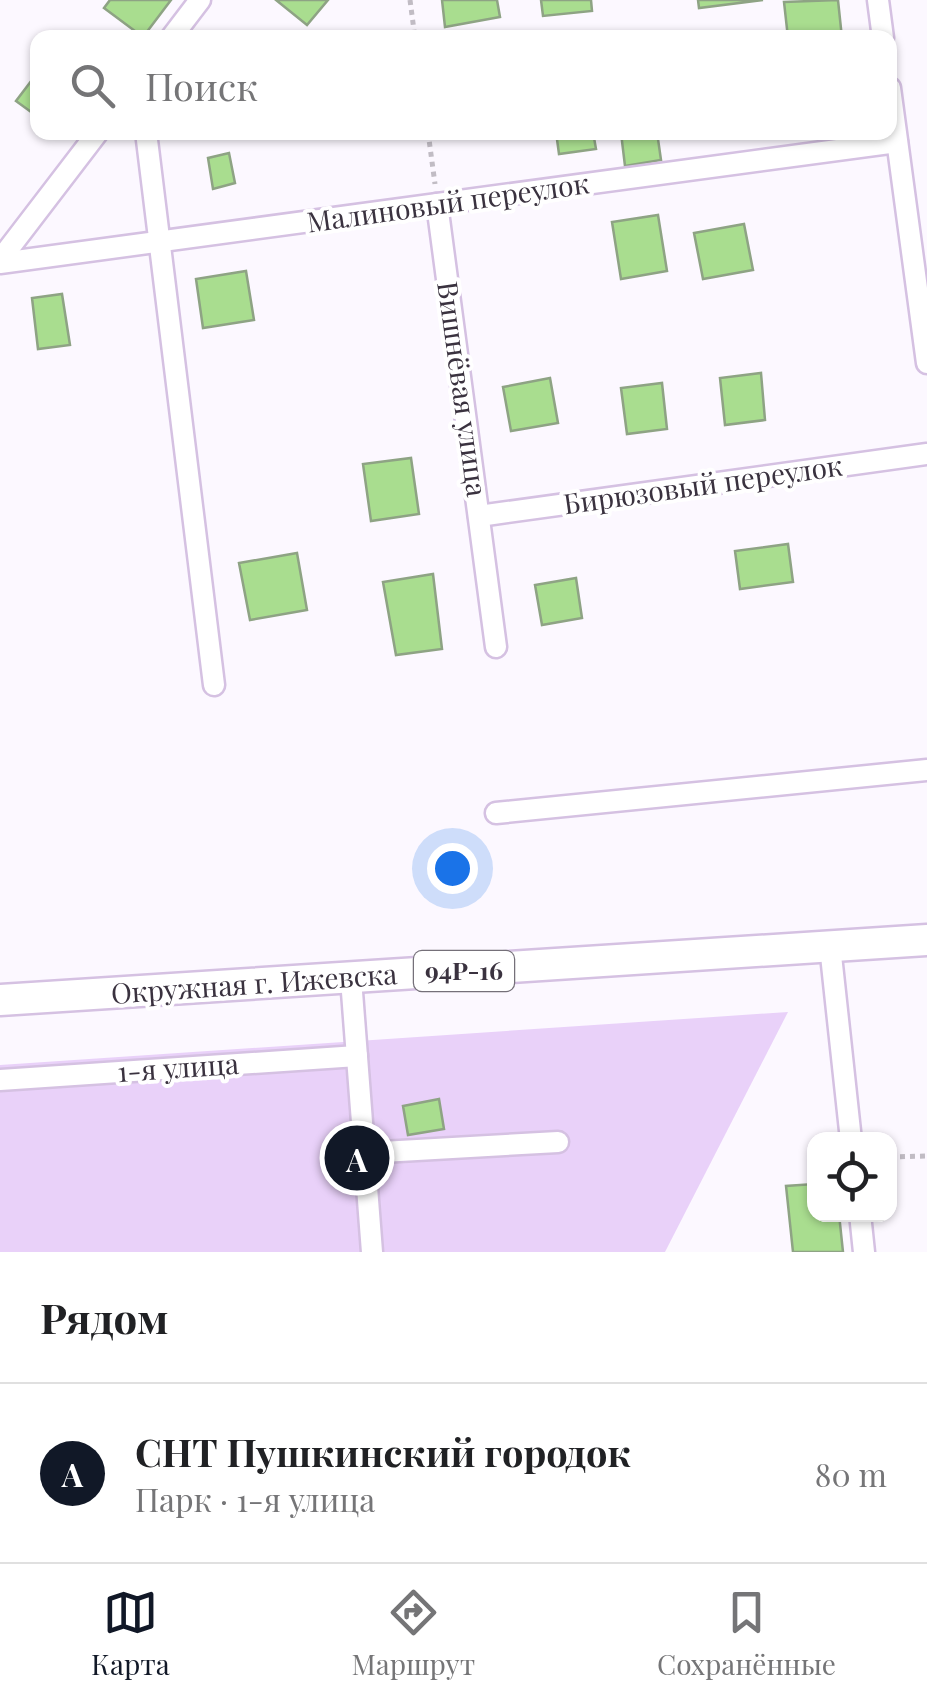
<!DOCTYPE html>
<html lang="ru">
<head>
<meta charset="utf-8">
<style>
  :root { --surface:#fff; --page:#f2f2f2; --text:#202124; --muted:#757577; --line:#e0e0e0; --accent:#111827 }
  body { margin:0; font-family:"Playfair Display",serif; background:var(--page); color:var(--text) }
  .controls { position:absolute; right:30px; bottom:30px; display:grid; overflow:hidden; border-radius:20px; box-shadow:0 2px 8px #0004 }
  .controls button { width:90px; height:90px; display:grid; place-items:center; padding:0; border:0; border-bottom:2px solid var(--line); background:var(--surface); color:var(--text); font:50px sans-serif }
  .you { position:absolute; left:452px; top:868px; width:35px; height:35px; margin:-25px; border:8px solid #fff; border-radius:50%; background:#1a73e8; box-shadow:0 0 0 15px #1a73e833 }
  .badge { display:grid; place-items:center; width:65px; height:65px; border-radius:50%; background:var(--accent); color:#fff; font-size:32px; font-weight:700 }
  .pin { position:absolute; translate:-50% -50%; border:5px solid #fff; box-shadow:0 2px 10px #0006 }
  .list { margin:0; padding:0; list-style:none }
  h2 { display:flex; justify-content:space-between; align-items:center; height:130px; margin:0; padding:0 40px; font-size:42px }
  h2 small { font-size:32px; font-weight:400; color:var(--muted) }
  .list li { display:grid; grid-template-columns:65px 1fr auto; gap:30px; align-items:center; box-sizing:border-box; height:180px; padding:0 40px; border-top:2px solid var(--line) }
  .list b { display:block; font-size:38px; white-space:nowrap }
  .list p { margin:0; font-size:32px; white-space:nowrap; color:var(--muted) }
  .list em { font-size:32px; font-style:normal; color:var(--muted) }
  .icon { flex:none; width:55px; height:55px; fill:none; stroke:currentColor; stroke-width:2; stroke-linecap:round; stroke-linejoin:round }
  .map { position:relative; flex:none; width:927px; height:1252px; overflow:hidden }
  .search { position:absolute; background:var(--surface); box-shadow:0 2px 8px #0004; left:30px; right:30px; top:30px; height:110px; display:flex; align-items:center; gap:25px; box-sizing:border-box; padding:0 35px; border-radius:20px; color:var(--muted); font-size:38px }
  .sheet { height:310px; background:var(--surface) }
  nav { display:flex; justify-content:space-around; align-items:center; box-sizing:border-box; height:140px; border-top:2px solid var(--line); background:var(--surface); font-size:28px; color:var(--muted) }
  nav a { display:grid; justify-items:center; gap:5px }
  nav .on { color:var(--accent) }
  .map>svg:first-child { display:block }
  .green { fill:#e9d1f9 }
  .building { fill:#a9dd8f; stroke:#8ea384; stroke-width:2.5 }
  .lines { fill:none; stroke-linecap:round; stroke-linejoin:round }
  .minor-casing { stroke:#d5c1e2; stroke-width:25 }
  .primary-casing { stroke:#d5c1e2; stroke-width:35 }
  .path { stroke:#c1bcc4; stroke-width:5; stroke-dasharray:5 5; stroke-linecap:butt }
  .minor { stroke:#fff; stroke-width:20 }
  .primary { stroke:#fff; stroke-width:30 }
  .labels { text-anchor:middle; stroke-width:8; stroke-linejoin:round; paint-order:stroke }
  .shield { fill:#fff; stroke:#757079; stroke-width:2.5 }
  .shield-label { font-size:25px; font-weight:bold; fill:#3a323f }
  .street-label { font-size:28px; fill:#3a323f; stroke:#fff }
</style>
</head>
<body>
<div class="map">
<svg width="927" height="1252" viewBox="0 0 927 1252">
  <rect width="100%" height="100%" fill="#fcf8ff"/>
  <path class="green" d="M788,1012l-123,240h-665v-187z"/>
  <g class="building">
    <path d="M110,0h61l-28,37 -39,-29z"/>
    <path d="M276,0h52l-21,25z"/>
    <path d="M442,0h55l3,17 -55,10z"/>
    <path d="M541,0h50l1,11 -49,5z"/>
    <path d="M698,0h65l-64,8z"/>
    <path d="M838,0l4,38h-54l-4,-36z"/>
    <path d="M38,72v45l-22,-16z"/>
    <path d="M556,132h37l3,17 -37,5z"/>
    <path d="M657,132l4,28 -36,6 -4,-33z"/>
    <path d="M229,153l6,30 -22,6 -5,-31z"/>
    <path d="M658,215l9,56 -46,8 -9,-57z"/>
    <path d="M744,224l9,46 -50,9 -9,-46z"/>
    <path d="M246,271l8,49 -51,8 -7,-49z"/>
    <path d="M62,294l8,51 -32,4 -6,-51z"/>
    <path d="M761,373l4,47 -40,5 -5,-47z"/>
    <path d="M550,378l8,45 -47,8 -8,-44z"/>
    <path d="M662,383l5,46 -40,5 -6,-46z"/>
    <path d="M411,458l8,56 -48,7 -8,-57z"/>
    <path d="M788,544l5,38 -53,7 -5,-38z"/>
    <path d="M297,553l10,57 -57,10 -11,-57z"/>
    <path d="M433,574l9,75 -46,6 -13,-73z"/>
    <path d="M576,578l6,40 -40,7 -7,-40z"/>
    <path d="M439,1099l5,30 -36,6 -5,-29z"/>
    <path d="M814,1184v30h25l4,38h-50l-7,-66z"/>
  </g>
  <g class="lines">
    <defs>
      <g id="minor">
        <path d="M878,0l5,38"/>
        <path d="M171,38l29,-38"/>
        <path d="M890,88l37,275"/>
        <path d="M146,132l68,553"/>
        <path d="M437,204l59,443"/>
        <path d="M0,260l98,-128"/>
        <path d="M0,263l897,-121"/>
        <path d="M479,516l448,-62"/>
        <path d="M496,813l431,-43"/>
        <path d="M830,946l21,194"/>
        <path d="M351,979l21,273"/>
        <path d="M0,1080l357,-24"/>
        <path d="M364,1153l194,-11"/>
        <path d="M860,1214l4,38"/>
      </g>
      <path id="primary" d="M0,1000l927,-60"/>
    </defs>
    <use href="#minor" class="minor-casing"/>
    <use href="#primary" class="primary-casing"/>
    <g class="path">
      <path d="M410,0l5,38"/>
      <path d="M428,132l7,52"/>
      <path d="M890,1157l37,-1"/>
    </g>
    <use href="#minor" class="minor"/>
    <use href="#primary" class="primary"/>
  </g>
  <g class="labels">
    <rect class="shield" x="414" y="951" width="100" height="40" rx="8"/>
    <g class="shield-label">
      <text x="464" y="980">94Р-16</text>
    </g>
    <g class="street-label">
      <text transform="translate(448 203) rotate(-8)" y="10">Малиновый переулок</text>
      <text transform="translate(462 389) rotate(82)" y="10">Вишнёвая улица</text>
      <text transform="translate(703 485) rotate(-8)" y="10">Бирюзовый переулок</text>
      <text transform="translate(254 984) rotate(-4)" y="10">Окружная г. Ижевска</text>
      <text transform="translate(178 1068) rotate(-4)" y="10">1-я улица</text>
    </g>
  </g>
</svg>
<div class="controls">
<button><svg class="icon" aria-label="locate" viewBox="0 0 24 24"><circle cx="12" cy="12" r="6"/><path d="M12 2v4M12 18v4M2 12h4M18 12h4"/></svg></button>
</div>
<div class="you"></div>
<div class="pin badge" style="left:357px;top:1158px">A</div>
<div class="search"><svg class="icon" aria-label="search" viewBox="0 0 24 24"><circle cx="10" cy="10" r="6"/><path d="M15 15l6 6"/></svg>Поиск</div>
</div>
<section class="sheet">
<h2>Рядом<small></small></h2>
<ul class="list">
<li><span class="badge">A</span><div><b>СНТ Пушкинский городок</b><p>Парк · 1-я улица</p></div><em>80 m</em></li>
</ul>
</section>
<nav>
<a class="on"><svg class="icon" aria-label="map" viewBox="0 0 24 24"><path d="M3 6l6-2 6 2 6-2v14l-6 2-6-2-6 2zM9 4v14M15 6v14"/></svg>Карта</a>
<a><svg class="icon" aria-label="directions" viewBox="0 0 24 24"><path d="M12 3l9 9-9 9-9-9zM9 14v-3h6M13 9l2 2-2 2"/></svg>Маршрут</a>
<a><svg class="icon" aria-label="saved" viewBox="0 0 24 24"><path d="M7 4h10v16l-5-4-5 4z"/></svg>Сохранённые</a>
</nav>
</body>
</html>
